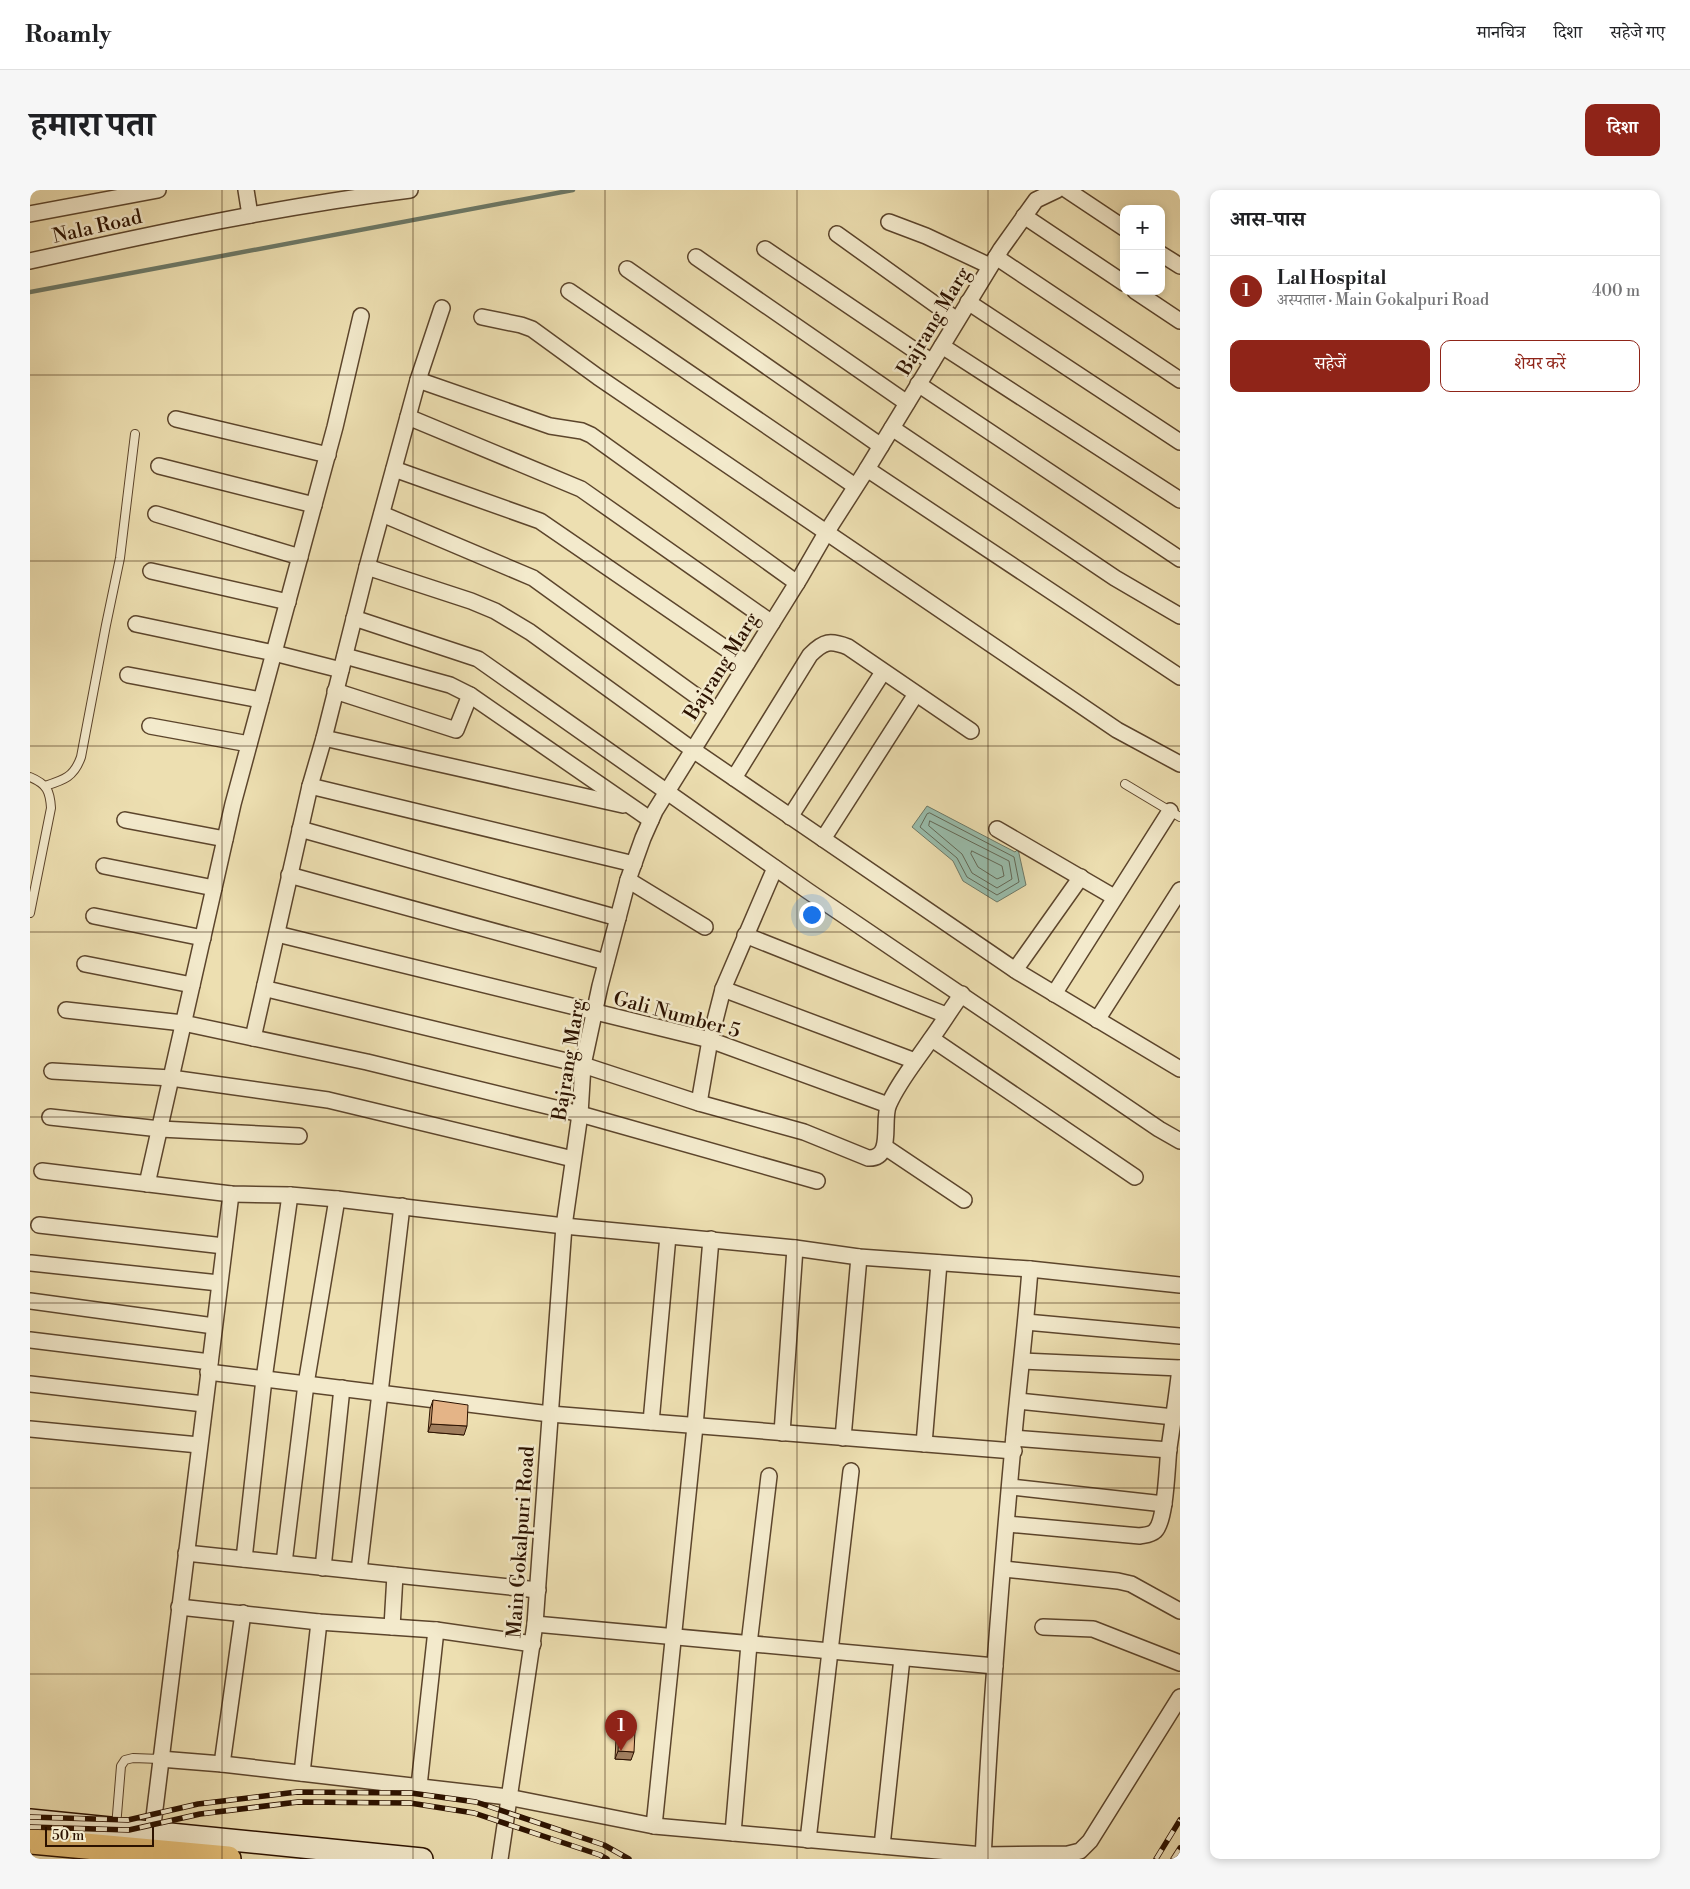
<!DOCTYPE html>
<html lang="hi">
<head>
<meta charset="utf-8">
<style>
  :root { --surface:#fff; --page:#f6f6f6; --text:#202124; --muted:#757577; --line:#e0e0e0; --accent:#8f2418 }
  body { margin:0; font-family:"Libre Bodoni","Noto Serif Devanagari",serif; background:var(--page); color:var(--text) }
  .controls { position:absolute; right:15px; top:15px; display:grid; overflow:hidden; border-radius:10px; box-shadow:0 2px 8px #0003 }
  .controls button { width:45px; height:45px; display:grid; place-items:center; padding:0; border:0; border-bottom:1px solid var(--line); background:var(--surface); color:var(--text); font:25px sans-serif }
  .scale { position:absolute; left:15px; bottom:12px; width:109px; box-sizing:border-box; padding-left:5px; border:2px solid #2c1200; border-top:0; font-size:14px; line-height:18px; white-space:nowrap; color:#2c1200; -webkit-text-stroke:4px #f3eacc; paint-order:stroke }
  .you { position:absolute; left:781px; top:724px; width:18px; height:18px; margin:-12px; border:4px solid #fff; border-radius:50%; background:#1a73e8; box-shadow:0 0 0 8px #1a73e833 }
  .badge { display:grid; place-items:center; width:32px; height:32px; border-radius:50%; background:var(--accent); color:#fff; font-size:16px; font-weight:700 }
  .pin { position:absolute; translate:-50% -41px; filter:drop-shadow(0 1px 2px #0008) }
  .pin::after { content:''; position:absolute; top:26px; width:18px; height:15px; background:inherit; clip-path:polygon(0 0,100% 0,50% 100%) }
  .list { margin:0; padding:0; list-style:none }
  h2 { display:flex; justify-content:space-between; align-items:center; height:65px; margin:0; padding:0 20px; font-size:21px }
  h2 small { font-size:16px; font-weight:400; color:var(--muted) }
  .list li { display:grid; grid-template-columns:32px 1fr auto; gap:15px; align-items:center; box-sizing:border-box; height:70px; padding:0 20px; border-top:1px solid var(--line) }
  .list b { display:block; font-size:19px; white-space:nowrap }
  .list p { margin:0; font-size:16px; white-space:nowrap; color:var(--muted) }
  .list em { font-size:16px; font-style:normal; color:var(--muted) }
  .actions { display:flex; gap:10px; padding:15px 20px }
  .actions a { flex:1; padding:11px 0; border:1px solid var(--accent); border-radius:10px; text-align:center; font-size:18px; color:var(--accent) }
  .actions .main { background:var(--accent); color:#fff }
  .map { position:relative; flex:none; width:1150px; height:1669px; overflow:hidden; border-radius:10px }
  header { display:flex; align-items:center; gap:30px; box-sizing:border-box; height:70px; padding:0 25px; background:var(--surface); border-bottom:1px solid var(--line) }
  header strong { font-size:24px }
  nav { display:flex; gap:28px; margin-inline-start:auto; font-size:18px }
  .intro { display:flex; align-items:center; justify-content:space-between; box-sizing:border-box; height:120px; padding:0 30px }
  h1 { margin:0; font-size:35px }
  .button { padding:12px 22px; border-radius:10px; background:var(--accent); color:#fff; font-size:18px; font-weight:700 }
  main { display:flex; gap:30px; padding:0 30px }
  aside { flex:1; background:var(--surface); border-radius:10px; box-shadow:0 2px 8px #0003 }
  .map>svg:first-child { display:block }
  .water { fill:#99bdac; stroke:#6d7967 }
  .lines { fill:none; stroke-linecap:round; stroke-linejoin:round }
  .shore { stroke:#626856; stroke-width:1 }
  .stream { stroke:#6d7967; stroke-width:4.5 }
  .service-casing { stroke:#5c452c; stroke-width:10 }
  .minor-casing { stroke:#5c452c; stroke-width:18 }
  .secondary-casing { stroke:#2c1200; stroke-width:24 }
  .trunk-casing { stroke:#2c1200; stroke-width:28 }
  .service { stroke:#f3eacc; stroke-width:8 }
  .minor { stroke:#f3eacc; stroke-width:15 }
  .secondary { stroke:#f3eacc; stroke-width:21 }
  .trunk { stroke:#e6c078; stroke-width:25 }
  .rail-casing { stroke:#2c1200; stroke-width:5.5 }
  .rail { stroke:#f3eacc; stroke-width:4; stroke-dasharray:11; stroke-linecap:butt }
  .wall { fill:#c49b74; stroke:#2c1200 }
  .shaded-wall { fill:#a07e5e; stroke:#2c1200 }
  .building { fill:#e4b487; stroke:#2c1200 }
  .grid { fill:none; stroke:#2c1200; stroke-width:1; stroke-opacity:0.55 }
  .labels { text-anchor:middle; stroke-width:5; stroke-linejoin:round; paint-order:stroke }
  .street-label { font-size:20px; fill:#2c1200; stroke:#f3eacc }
</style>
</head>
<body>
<header>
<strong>Roamly</strong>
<nav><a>मानचित्र</a><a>दिशा</a><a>सहेजे गए</a></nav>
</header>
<div class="intro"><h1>हमारा पता</h1><a class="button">दिशा</a></div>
<main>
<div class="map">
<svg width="1150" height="1669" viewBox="0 0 1150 1669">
  <rect width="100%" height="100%" fill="#eddfb1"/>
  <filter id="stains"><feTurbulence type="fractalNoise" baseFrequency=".004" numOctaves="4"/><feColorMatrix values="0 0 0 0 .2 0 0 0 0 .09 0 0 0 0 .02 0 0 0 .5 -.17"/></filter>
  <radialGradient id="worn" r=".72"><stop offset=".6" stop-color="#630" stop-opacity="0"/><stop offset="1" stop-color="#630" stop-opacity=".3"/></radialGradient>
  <path class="water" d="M897,616l88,46 3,-3 8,36 -29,17 -34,-21 -10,-20 -41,-34z"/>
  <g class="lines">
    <g class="shore">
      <path d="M900,623l84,44 5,25 -22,13 -30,-18 -10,-19 -37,-31 7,-13z"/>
      <path d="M900,631l79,40 3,18 -15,9 -25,-15 -10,-19 -33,-28z"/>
      <path d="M942,661l30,15 2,10 -7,3 -19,-12 -7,-13z"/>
    </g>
    <path class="stream" d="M0,102l543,-102"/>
    <defs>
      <g id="service">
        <path d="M0,587c17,7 20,14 21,31l-21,105"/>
        <path d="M1095,594l55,33"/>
        <path d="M15,596c19,-6 29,-9 36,-29l25,-132 14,-67 15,-124"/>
        <path d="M86,1637l5,-61 4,-6 8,-2 27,1"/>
      </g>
      <g id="minor">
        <path d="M216,0l4,25"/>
        <path d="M1037,0l57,38"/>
        <path d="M0,24l128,-24"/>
        <path d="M994,26l100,67"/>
        <path d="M859,32l37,14 64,30"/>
        <path d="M807,44l120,86"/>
        <path d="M735,59l167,113"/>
        <path d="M1131,64l19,12"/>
        <path d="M666,67l211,146"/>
        <path d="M966,67l184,123"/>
        <path d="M0,71c126,-28 252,-55 380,-71"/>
        <path d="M597,79l254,177"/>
        <path d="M539,101l286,195"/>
        <path d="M1105,101l45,30"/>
        <path d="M938,112l212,140"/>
        <path d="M412,118l-24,72 -51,187 -43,171 -14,48 -43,190 -2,9 2,4 316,76 116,38 105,29 64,26c27,1 13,-38 21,-54 10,-23 28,-44 42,-65 11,-15 20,-30 31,-45"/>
        <path d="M452,127l39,8 11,4 66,48 519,353 63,34"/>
        <path d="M912,156l238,154"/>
        <path d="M388,190l132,46 32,5 9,4 206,148"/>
        <path d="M888,194l262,175"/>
        <path d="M378,227l173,72 191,134"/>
        <path d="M146,229l152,36"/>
        <path d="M862,238l223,150 65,38"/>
        <path d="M129,276l155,39"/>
        <path d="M364,279l146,52 207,142"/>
        <path d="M837,279l313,208"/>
        <path d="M126,324l144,43"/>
        <path d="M352,324l151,64 184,133"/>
        <path d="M337,377l104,34 24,10 35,21 163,118 325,222 162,97"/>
        <path d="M121,381l137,31"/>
        <path d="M324,428l124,41 330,232 351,238 21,12"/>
        <path d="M106,434l138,29 67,17"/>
        <path d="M315,466l105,29 20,10 181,125"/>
        <path d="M98,485l133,25"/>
        <path d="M305,501l121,39 14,-35"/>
        <path d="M120,536l99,18"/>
        <path d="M294,548l299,67"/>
        <path d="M704,588l76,-123c14,-14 20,-15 38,-8l123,84"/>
        <path d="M280,596l324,78"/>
        <path d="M760,627l93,-145"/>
        <path d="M95,630l100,19"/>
        <path d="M270,639l318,89"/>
        <path d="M967,639l117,68"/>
        <path d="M793,649l93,-145"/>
        <path d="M74,676l110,22"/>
        <path d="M259,685l317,87"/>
        <path d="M598,690l77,47"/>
        <path d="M64,726l109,22"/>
        <path d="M247,744l433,106 178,65"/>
        <path d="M715,745l201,80"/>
        <path d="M55,774l107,21"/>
        <path d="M985,780l66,-93"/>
        <path d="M693,799l192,72"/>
        <path d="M1024,804l116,-183"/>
        <path d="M36,820l117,13 184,39 213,52 237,67"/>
        <path d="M1067,830l83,-130"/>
        <path d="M223,848l12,-53"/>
        <path d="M902,849l203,138"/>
        <path d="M22,881l119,7 157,22 245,59"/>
        <path d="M669,913l11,-63 13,-51 52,-121"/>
        <path d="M20,927l110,12 139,7"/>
        <path d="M855,957l79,53"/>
        <path d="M12,981l189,23 59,1 47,4 227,27 231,22 64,9 171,12 150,16"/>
        <path d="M117,994l86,-380 102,-377 26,-111"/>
        <path d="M9,1035l185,21"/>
        <path d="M1,1073l188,20"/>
        <path d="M0,1111l184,25"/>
        <path d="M996,1132l154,14"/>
        <path d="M0,1150l180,22"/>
        <path d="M992,1171l158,7"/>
        <path d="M178,1182l342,42 464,37"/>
        <path d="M0,1194l174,20"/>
        <path d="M988,1211l156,16"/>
        <path d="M621,1232l17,-186"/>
        <path d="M0,1239l169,16"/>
        <path d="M752,1243l13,-185"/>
        <path d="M813,1248l16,-181"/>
        <path d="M984,1248l155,12"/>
        <path d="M894,1254l15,-181"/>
        <path d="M981,1297l153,17"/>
        <path d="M977,1334l133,12c5,-1 11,-1 15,-5 11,-10 12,-66 14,-83 4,-27 8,-53 11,-80"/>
        <path d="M156,1363l352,37"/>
        <path d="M214,1369l20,-180 26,-184"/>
        <path d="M254,1373l22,-179 31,-185"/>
        <path d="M293,1378l19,-180"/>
        <path d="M974,1379l114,12 13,3 49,27"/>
        <path d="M329,1381l43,-365"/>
        <path d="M149,1417l140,15 117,8 97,14"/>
        <path d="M505,1434l460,42"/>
        <path d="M362,1437l3,-52"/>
        <path d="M1013,1437l50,2 87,34"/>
        <path d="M130,1569l62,5 286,33 146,29 329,29 85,-1 12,-3 10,-10 90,-144"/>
        <path d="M192,1574l21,-151"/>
        <path d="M272,1583l17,-151"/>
        <path d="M389,1596l17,-156"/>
        <path d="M624,1636l41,-400 16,-187"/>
        <path d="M122,1643l79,-639"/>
        <path d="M703,1643l16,-189 20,-168"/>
        <path d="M778,1650l43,-369"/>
        <path d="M852,1656l20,-188"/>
        <path d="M470,1669l35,-235 29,-398 16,-112 3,-49 17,-79 28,-106 15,-42 12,-27 145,-233 26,-45 41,-64 134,-220 35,-49 21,-10"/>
        <path d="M953,1669c7,-141 18,-283 31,-424 5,-55 12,-110 16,-166"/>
      </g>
      <path id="secondary" d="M0,1630l392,39"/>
      <path id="trunk" d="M0,1651l198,18"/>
    </defs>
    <use href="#service" class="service-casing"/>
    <use href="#minor" class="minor-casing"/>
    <use href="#secondary" class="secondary-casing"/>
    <use href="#trunk" class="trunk-casing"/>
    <use href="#service" class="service"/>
    <use href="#minor" class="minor"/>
    <use href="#secondary" class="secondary"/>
    <use href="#trunk" class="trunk"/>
    <defs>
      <g id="rail">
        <path d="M0,1627l98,3 70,-16 99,-12 114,1 65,9 128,43 25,14"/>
        <path d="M0,1637l99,3 71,-16 98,-12 112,1 64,10 126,42 7,4"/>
        <path d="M1126,1669l24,-39"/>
        <path d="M1143,1669l7,-11"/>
      </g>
    </defs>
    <use href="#rail" class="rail-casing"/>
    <use href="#rail" class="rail"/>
  </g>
  <g class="wall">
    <path d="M403,1210l31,35 -36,-3 2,-23z"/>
    <path d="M589,1541l12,29 -16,-1 1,-20z"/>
  </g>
  <g class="shaded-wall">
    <path d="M401,1234l36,2 -3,9 -36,-3z"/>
    <path d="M588,1561l16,1 -3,8 -16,-1z"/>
  </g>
  <g class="building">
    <path d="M403,1210l35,5 -1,21 -36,-2z"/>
    <path d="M589,1541h16l-1,21 -16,-1z"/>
  </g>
  <path class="grid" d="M192,0v1669M383,0v1669M575,0v1669M767,0v1669M958,0v1669M0,185h1150M0,371h1150M0,556h1150M0,742h1150M0,927h1150M0,1113h1150M0,1298h1150M0,1484h1150"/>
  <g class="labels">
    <g class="street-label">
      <text transform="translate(67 36) rotate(-13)" y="7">Nala Road</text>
      <text transform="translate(903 131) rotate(-59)" y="7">Bajrang Marg</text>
      <text transform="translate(691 476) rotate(-58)" y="7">Bajrang Marg</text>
      <text transform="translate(647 824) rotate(15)" y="7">Gali Number 5</text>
      <text transform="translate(538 870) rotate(-81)" y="7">Bajrang Marg</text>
      <text transform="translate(490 1352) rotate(-86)" y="7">Main Gokalpuri Road</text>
    </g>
  </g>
  <rect width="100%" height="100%" filter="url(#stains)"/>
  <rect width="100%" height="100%" fill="url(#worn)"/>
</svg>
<div class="controls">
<button>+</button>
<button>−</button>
</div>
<div class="scale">50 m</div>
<div class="you"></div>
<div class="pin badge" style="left:591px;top:1561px">1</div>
</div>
<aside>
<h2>आस-पास<small></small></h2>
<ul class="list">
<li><span class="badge">1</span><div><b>Lal Hospital</b><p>अस्पताल · Main Gokalpuri Road</p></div><em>400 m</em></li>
</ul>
<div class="actions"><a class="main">सहेजें</a><a>शेयर करें</a></div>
</aside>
</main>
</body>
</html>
